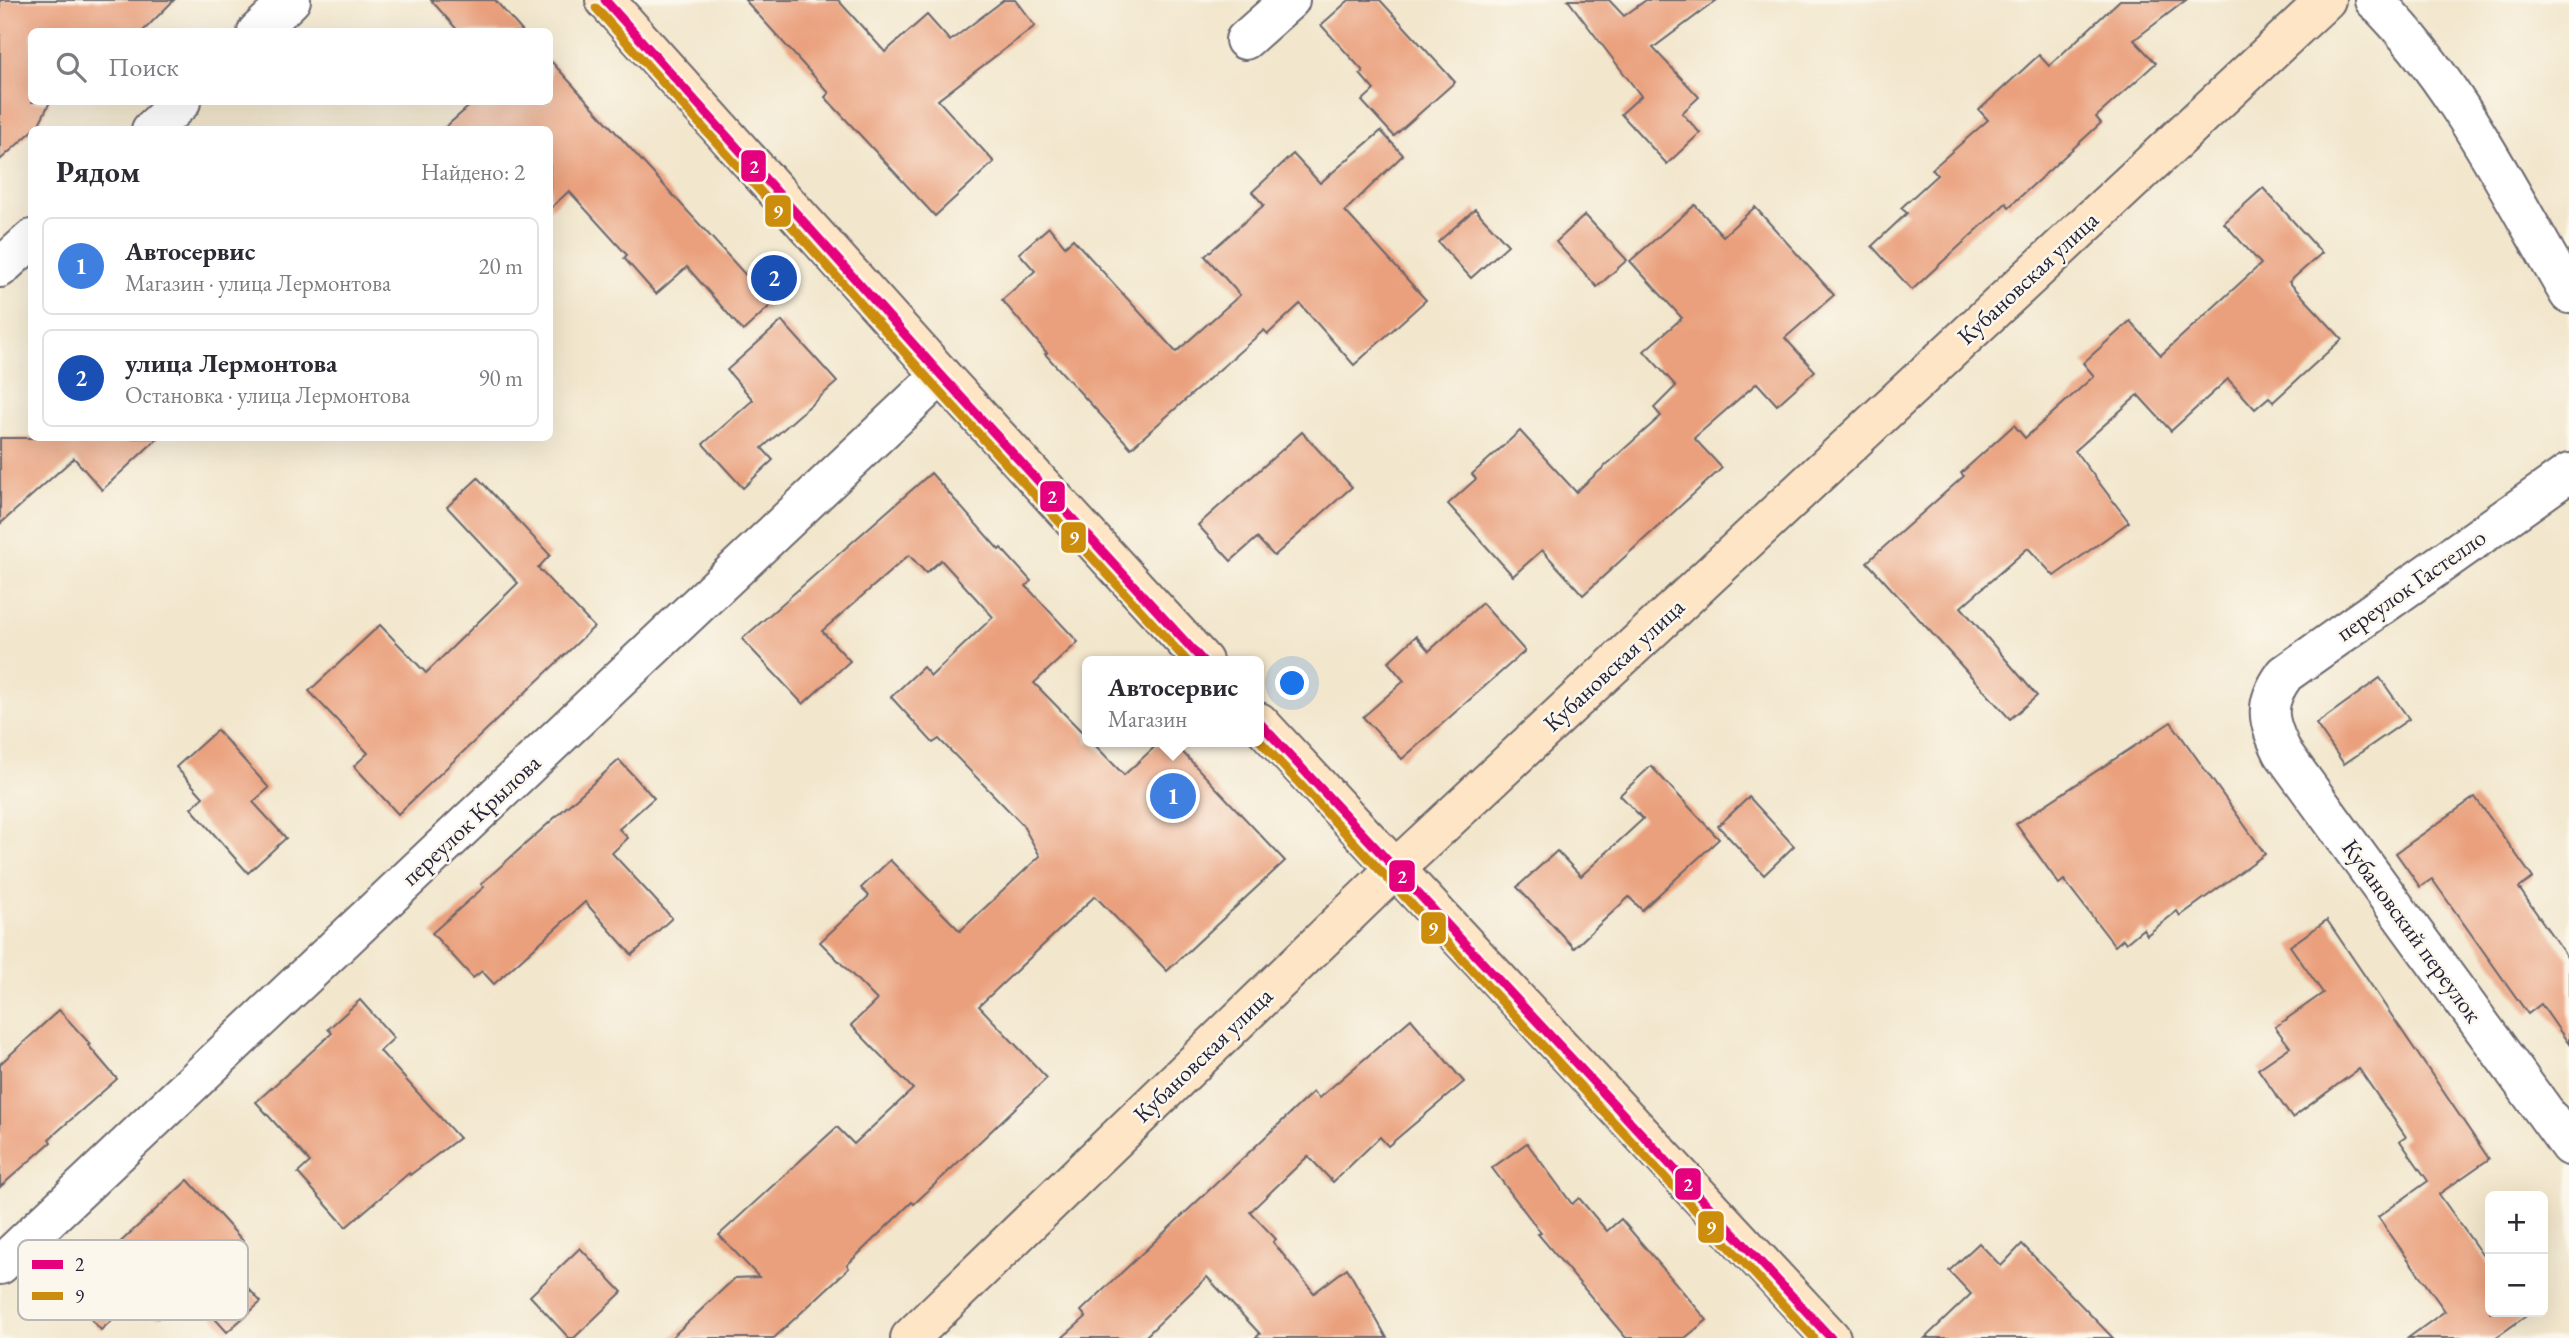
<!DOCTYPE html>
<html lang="ru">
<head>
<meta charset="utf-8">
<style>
  :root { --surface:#fff; --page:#f2f2f3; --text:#2b2b33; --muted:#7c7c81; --line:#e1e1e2; --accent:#b5179e }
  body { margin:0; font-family:"EB Garamond",serif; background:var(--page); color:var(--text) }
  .controls { position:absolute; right:21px; bottom:21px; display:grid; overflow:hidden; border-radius:10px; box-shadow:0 7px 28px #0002 }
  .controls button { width:63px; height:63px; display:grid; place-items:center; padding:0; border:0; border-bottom:2px solid var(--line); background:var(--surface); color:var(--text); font:35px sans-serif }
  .you { position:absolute; left:1293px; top:684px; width:24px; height:24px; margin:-18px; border:5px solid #fff; border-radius:50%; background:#1a73e8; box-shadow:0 0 0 10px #1a73e833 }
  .badge { display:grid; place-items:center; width:46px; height:46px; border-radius:50%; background:var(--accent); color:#fff; font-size:23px; font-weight:700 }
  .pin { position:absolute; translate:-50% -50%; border:4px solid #fff; box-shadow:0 2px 7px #0006 }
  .popup { position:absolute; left:1082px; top:656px; width:182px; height:91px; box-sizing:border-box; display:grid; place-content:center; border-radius:10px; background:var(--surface); filter:drop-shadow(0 2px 5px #0005); font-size:23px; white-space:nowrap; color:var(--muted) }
  .popup b { font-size:26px; color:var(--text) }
  .popup::after { content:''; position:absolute; left:50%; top:100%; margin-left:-14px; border:14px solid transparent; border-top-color:var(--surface) }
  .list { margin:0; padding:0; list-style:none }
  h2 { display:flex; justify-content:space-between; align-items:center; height:91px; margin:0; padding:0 28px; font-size:30px }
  h2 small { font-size:23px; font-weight:400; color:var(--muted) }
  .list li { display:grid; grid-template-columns:46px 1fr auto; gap:21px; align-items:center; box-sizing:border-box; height:98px; margin:0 14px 14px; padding:0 14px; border:2px solid var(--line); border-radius:10px }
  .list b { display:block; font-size:26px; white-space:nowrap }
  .list p { margin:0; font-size:23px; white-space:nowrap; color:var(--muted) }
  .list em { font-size:23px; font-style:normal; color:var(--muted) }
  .icon { flex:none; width:38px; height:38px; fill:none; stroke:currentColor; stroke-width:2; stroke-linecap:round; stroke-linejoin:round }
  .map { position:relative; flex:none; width:2569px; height:1338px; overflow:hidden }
  .search { position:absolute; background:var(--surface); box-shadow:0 7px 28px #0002; left:28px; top:28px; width:525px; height:77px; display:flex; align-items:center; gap:18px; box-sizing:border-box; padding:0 24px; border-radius:10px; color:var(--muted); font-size:26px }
  .panel { position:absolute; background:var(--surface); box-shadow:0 7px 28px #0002; left:28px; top:126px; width:525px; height:315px; border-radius:10px }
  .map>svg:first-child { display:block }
  .building { fill:#eaa07d }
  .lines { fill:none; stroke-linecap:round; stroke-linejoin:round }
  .street-casing { stroke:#6b676e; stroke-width:42 }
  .secondary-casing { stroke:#6b676e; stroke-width:42 }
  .street { stroke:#fff; stroke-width:38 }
  .secondary { stroke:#fde5c5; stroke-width:38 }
  .bus-1-casing { stroke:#fbf7ec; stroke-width:14 }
  .bus-2-casing { stroke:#fbf7ec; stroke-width:14 }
  .bus-1 { stroke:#e5007d; stroke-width:9 }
  .bus-2 { stroke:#cc8c0c; stroke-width:9 }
  .labels { text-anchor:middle; stroke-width:5; stroke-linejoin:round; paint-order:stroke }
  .street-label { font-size:24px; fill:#22223b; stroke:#fbf7ec }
  .key { fill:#fbf7ec; stroke:#bab7b7; stroke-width:2 }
  .key-label { font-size:19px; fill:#22223b }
  .line-badge { stroke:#fbf7ec; stroke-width:2.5 }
  .badge-label { font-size:19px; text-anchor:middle; font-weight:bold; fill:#fff }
</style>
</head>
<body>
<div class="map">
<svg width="2569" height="1338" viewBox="0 0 2569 1338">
  <rect width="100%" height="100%" fill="#fbf7ec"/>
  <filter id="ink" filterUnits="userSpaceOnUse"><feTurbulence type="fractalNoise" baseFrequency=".0143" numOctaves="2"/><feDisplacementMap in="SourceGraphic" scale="14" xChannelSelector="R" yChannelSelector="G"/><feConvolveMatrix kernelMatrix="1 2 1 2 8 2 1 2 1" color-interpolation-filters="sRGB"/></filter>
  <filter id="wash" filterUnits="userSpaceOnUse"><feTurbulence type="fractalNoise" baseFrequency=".00686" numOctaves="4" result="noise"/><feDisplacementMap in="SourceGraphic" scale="28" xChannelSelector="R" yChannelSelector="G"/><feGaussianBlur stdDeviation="1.57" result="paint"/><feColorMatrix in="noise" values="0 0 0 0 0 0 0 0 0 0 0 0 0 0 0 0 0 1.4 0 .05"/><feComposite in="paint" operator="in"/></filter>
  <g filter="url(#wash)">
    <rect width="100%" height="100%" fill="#f2e6cc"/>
    <g id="blocks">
      <g class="building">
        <path d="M0,0h174l-32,32h-110v70h18l-12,24 -38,34z"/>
        <path d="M431,0h64l28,32h-64z"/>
        <path d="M745,0h93l47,52 42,-37 23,26 54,-41h11l20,26 -97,74 56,62 -59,54 -110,-119 4,-4z"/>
        <path d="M1349,0h31l75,82 -61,54 -32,-35 12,-11 -14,-16 3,-3 -42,-46z"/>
        <path d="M1568,0h41l15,16 22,-16h71l-64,48 46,49 -17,16 18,20 -33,31 -46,-50 20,-18z"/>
        <path d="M2120,0h66l-52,40 22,23 -60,54 5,6 -92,84 -3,-4 -94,87 -40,-44 35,-33 -6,-5 36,-33 -5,-6 56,-49 -9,-10 60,-55 10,11z"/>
        <path d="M550,60l222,244 -29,27 -56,-64 -31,27 -32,-36 3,-3 -58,-64 -19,18v-79h-108l32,-28h76z"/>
        <path d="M1381,131l22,24 -58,56 81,89 -72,65 -54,-61 -32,30 -4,-4 -133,118 -86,-94 2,-1 -45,-53 33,-29 -16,-18 30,-26 16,19 8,-7 103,113 64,-57 -35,-39 59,-51 -12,-13 41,-38 27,29z"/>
        <path d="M2263,188l59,65 -33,29 53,57 -69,63 -4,-5 -14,12 -27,-30 -57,52 -33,-36 -63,56 54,71 -75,54 -26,-28 -67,59 76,89 -27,23 -143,-157 97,-86 -3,-3 53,-48 11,13 69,-62 -11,-13 47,-42 31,34 100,-91 -37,-41z"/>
        <path d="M1695,205l28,31 32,-29 79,88 -49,43 30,33 -38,34 -20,-22 -63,55 28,30 -139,127 -41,-45 -29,26 -65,-72 28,-25 -4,-5 48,-43 56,61 85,-76 -7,-8 22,-22 -32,-35 38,-33 -52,-57z"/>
        <path d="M1475,209l33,36 -37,33 -33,-36z"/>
        <path d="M1585,215l42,45 -30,27 -41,-45z"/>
        <path d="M782,321l55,61 -75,66 11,12 -30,28 -40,-44 50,-44 -26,-30z"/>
        <path d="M1302,432l50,55 -78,69 -17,-18 -26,23 -33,-36z"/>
        <path d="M0,438h158l-56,52 -28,-32 -74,66z"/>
        <path d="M931,473l68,77 2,-2 30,33 -5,5 52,56 -44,41 53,54v5h5l32,33 36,-33h13l112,119 -118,110 -72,-75 -116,110 68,72 -133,126 -2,-2 -65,63 2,3 -75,70h-103l64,-60 24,-1 -40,-42 118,-108 17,17 59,-55 -62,-64 26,-25 -57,-58 49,-46 -8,-8 29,-28 70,71 80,-75 -18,-32 -83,-85 -6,4 -42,-46 32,-30 8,9 62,-59 -52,-57 -15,13 -17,-18 -87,76 28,30 -47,43 -61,-65z"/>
        <path d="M478,478l72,77 -12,13 56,59 -196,187 -44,-48 14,-13 -59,-62 71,-66 46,48 92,-90 -71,-76z"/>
        <path d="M1482,603l43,48 -123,108 -39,-42 41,-36 -16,-19 28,-26 13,15z"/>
        <path d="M2380,678l29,41 -65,45 -28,-40z"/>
        <path d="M2171,722l94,132 -85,62 -3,-5 -30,24 -4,-6 -17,14 -3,-4 -8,7 -51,-66 -5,4 -43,-60z"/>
        <path d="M217,730l52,58 -16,14 33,36 -38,35 -57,-65 12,-11 -27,-30z"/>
        <path d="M619,760l35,38 -35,31 9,9 -16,15 60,65 -40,37 -47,-53 -91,82 -12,-13 -9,7 -41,-45 52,-46 -3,-3z"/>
        <path d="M1651,766l68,73 -77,71 -13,-13 -55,51 -57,-61 40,-36 24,25 62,-57 -23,-24z"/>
        <path d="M1749,797l45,49 -30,29 -46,-49z"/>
        <path d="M2475,797l58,81 -14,10 50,72v84l-28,-40 -13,10 -96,-135 -12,8 -24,-34z"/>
        <path d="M2327,920l162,239 -50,35 51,72v46h33l3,4 -31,22h-87l37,-27 -67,-94 50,-36 -28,-40 6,-4 -47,-68 -67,49 -34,-49 32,-22 -15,-20 48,-34 -33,-47z"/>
        <path d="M360,1000l34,38 -14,13 79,87 -49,37 -1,-2 -63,54 -48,-54 12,-11 -54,-60 76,-69 -4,-4z"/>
        <path d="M59,1010l31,34 -2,1 29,34 -68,60 2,3 -51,45v-123z"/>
        <path d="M1411,1019l53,63 -76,64 -8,-9 -47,45 -25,-26 -58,56 26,27 -3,3 41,51 33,-25 40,70h-132l5,-4 -53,-57 -63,61h-82l24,-21 -5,-6 232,-219 6,6z"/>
        <path d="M1527,1143l45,61 7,-6 28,33 14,-12 86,101 -22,18h-59l-88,-104 3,-1 -49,-65z"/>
        <path d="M188,1180l55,61 -21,19 39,42 -34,30 -38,-42 -31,28 -20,-22 -37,34 -35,-38z"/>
        <path d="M1979,1243l22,23 21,-22 91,94h-188l46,-44 -22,-23z"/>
        <path d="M580,1248l42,44 -48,46h-5l-39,-42z"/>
      </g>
    </g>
  </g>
  <g filter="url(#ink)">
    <use href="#blocks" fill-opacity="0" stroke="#6b676e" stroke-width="2"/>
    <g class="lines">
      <defs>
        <g id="street">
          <path d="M2374,0c83,82 136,194 195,294"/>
          <path d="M257,32l34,-32"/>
          <path d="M1245,40l45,-40"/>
          <path d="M151,130l30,-28"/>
          <path d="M0,268l32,-29"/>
          <path d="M2569,473l-284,201c-22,30 -18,47 -2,79l286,393"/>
          <path d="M0,1265l941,-890"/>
        </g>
        <g id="secondary">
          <path d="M605,0l336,375 262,286"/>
          <path d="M1259,722l572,616"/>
          <path d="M910,1338l484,-468 932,-870"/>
        </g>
      </defs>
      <use href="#street" class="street-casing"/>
      <use href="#secondary" class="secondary-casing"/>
      <use href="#street" class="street"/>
      <use href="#secondary" class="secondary"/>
      <defs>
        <g id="bus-1">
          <path d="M605,0l336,375 262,286"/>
          <path d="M1259,722l572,616"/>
        </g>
        <g id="bus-2">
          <path d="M596,8l336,375 255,278"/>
          <path d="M1259,740l555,598"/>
        </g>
      </defs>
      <use href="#bus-1" class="bus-1-casing"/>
      <use href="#bus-2" class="bus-2-casing"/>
      <use href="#bus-1" class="bus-1"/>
      <use href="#bus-2" class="bus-2"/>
    </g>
  </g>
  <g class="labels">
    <g class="street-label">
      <text transform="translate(2028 278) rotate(-43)" y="8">Кубановская улица</text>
      <text transform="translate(2411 585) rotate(-35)" y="8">переулок Гастелло</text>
      <text transform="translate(1614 665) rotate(-43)" y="8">Кубановская улица</text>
      <text transform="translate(471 820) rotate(-43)" y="8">переулок Крылова</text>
      <text transform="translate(2412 931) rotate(54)" y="8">Кубановский переулок</text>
      <text transform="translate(1203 1055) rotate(-44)" y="8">Кубановская улица</text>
    </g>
  </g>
  <rect x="18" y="1240" width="230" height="80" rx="10" class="key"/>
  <rect x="32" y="1260" width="31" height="9" fill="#e5007d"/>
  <rect x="32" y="1292" width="31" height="8" fill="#cc8c0c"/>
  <g class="key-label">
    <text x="75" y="1271">2</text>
    <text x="75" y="1303">9</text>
  </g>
  <g class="line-badge">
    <rect x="740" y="149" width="27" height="34" rx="7" fill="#e5007d"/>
    <rect x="764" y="194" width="28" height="34" rx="7" fill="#cc8c0c"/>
    <rect x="1039" y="480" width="27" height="33" rx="7" fill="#e5007d"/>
    <rect x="1060" y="521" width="27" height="33" rx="7" fill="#cc8c0c"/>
    <rect x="1388" y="859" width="28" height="34" rx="7" fill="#e5007d"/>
    <rect x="1420" y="911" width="27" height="34" rx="7" fill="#cc8c0c"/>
    <rect x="1674" y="1167" width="28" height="34" rx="7" fill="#e5007d"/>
    <rect x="1697" y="1210" width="28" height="34" rx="7" fill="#cc8c0c"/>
  </g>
  <g class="badge-label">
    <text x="754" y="173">2</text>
    <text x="778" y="218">9</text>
    <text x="1052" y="503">2</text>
    <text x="1074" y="544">9</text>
    <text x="1402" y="883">2</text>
    <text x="1433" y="935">9</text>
    <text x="1688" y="1191">2</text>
    <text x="1711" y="1234">9</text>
  </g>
</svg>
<div class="controls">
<button>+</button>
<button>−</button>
</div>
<div class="you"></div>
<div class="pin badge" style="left:1173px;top:796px;background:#3f7fe0">1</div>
<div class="popup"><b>Автосервис</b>Магазин</div>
<div class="pin badge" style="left:774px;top:278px;background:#1a4fb4">2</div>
<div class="search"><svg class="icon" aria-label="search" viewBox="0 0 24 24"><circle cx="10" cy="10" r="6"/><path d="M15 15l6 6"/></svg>Поиск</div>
<section class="panel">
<h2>Рядом<small>Найдено: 2</small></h2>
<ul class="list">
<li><span class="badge" style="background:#3f7fe0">1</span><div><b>Автосервис</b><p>Магазин · улица Лермонтова</p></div><em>20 m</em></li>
<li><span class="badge" style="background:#1a4fb4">2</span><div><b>улица Лермонтова</b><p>Остановка · улица Лермонтова</p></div><em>90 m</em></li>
</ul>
</section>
</div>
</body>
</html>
